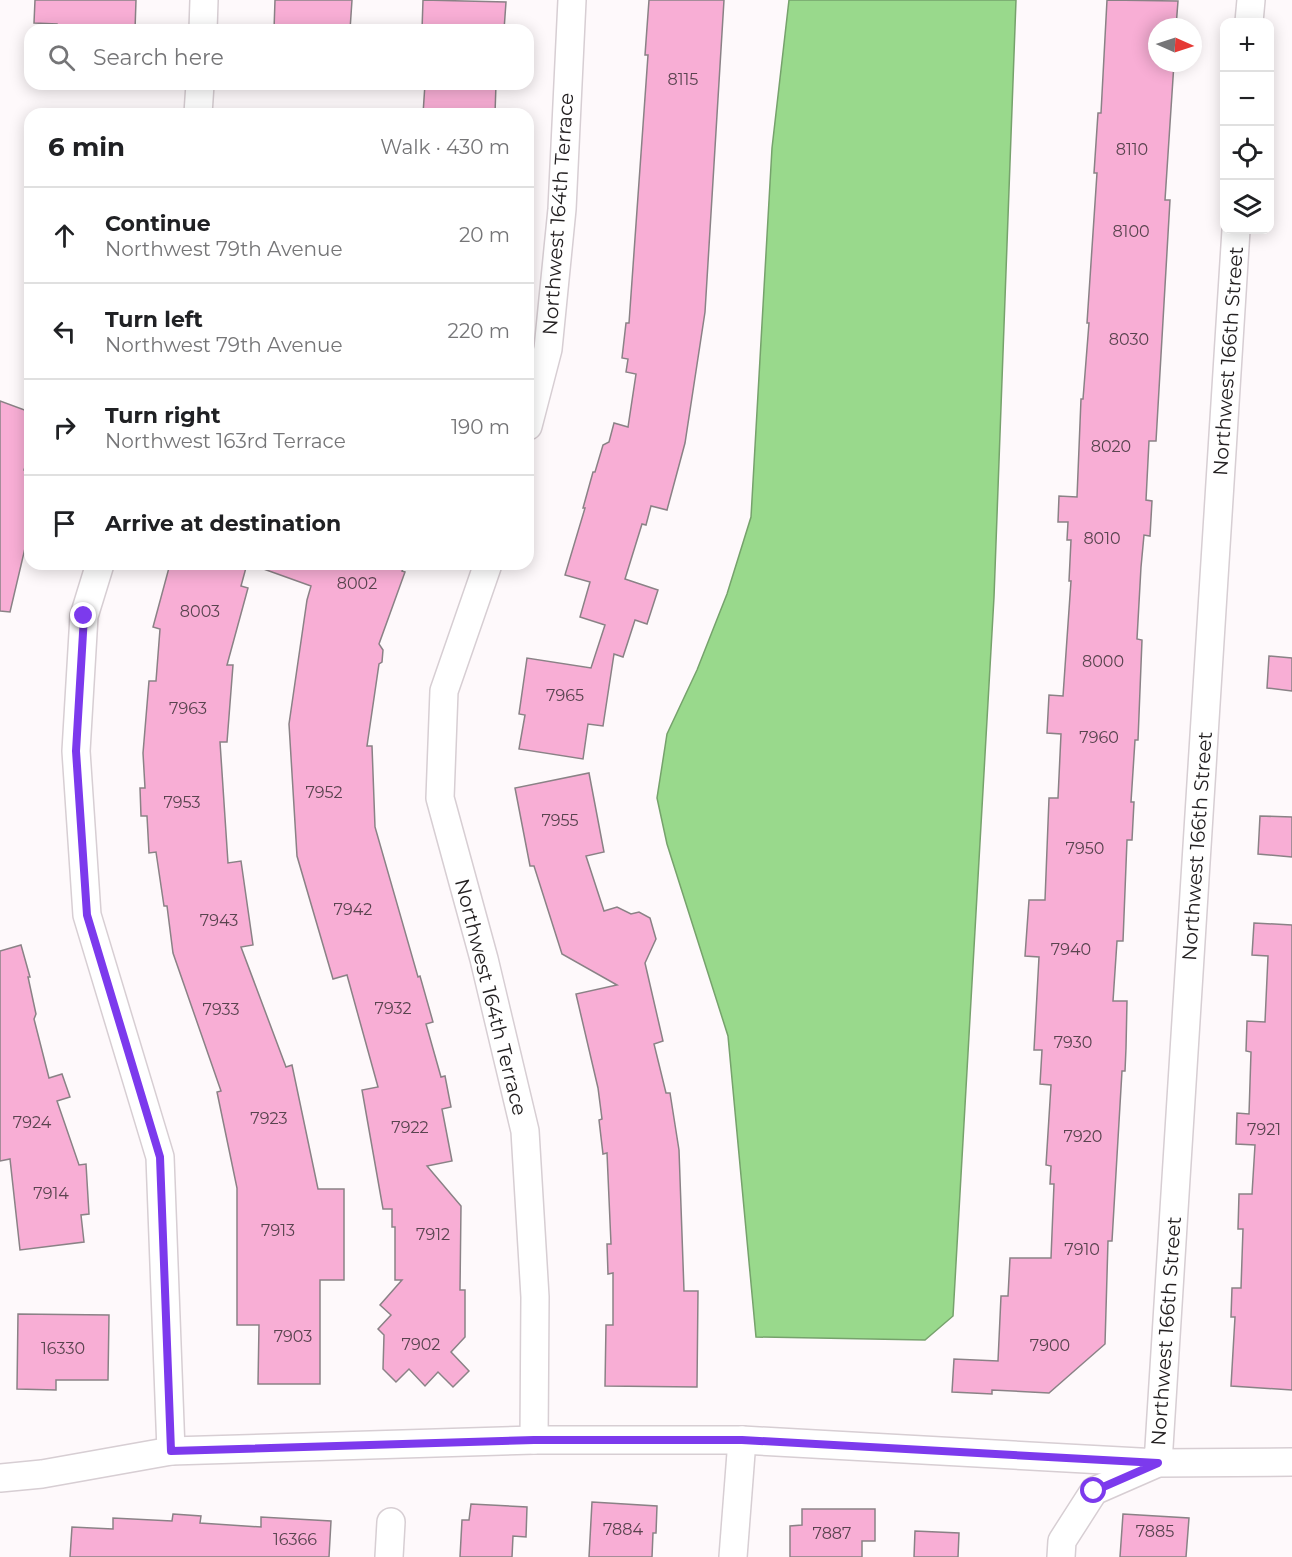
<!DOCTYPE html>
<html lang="en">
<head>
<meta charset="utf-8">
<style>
  :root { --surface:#fff; --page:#f2f2f2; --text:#202124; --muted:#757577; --line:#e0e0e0 }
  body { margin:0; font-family:Montserrat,sans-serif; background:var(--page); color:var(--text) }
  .controls { position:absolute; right:18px; top:18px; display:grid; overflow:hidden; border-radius:12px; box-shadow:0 3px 15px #0003 }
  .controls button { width:54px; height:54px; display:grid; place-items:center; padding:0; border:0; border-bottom:2px solid var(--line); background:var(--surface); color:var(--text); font:30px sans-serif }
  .compass { position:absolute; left:1148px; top:18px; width:54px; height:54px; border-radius:50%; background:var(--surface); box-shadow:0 3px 15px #0003; rotate:93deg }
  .stop { position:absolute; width:18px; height:18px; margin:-14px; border:4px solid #7c3aed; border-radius:50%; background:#fff }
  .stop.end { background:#7c3aed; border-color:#fff; box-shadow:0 2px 6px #0008 }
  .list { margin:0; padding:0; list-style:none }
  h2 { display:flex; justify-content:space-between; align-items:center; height:78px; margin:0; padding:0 24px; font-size:26px }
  h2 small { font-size:20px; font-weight:400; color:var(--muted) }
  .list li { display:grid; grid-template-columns:39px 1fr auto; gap:18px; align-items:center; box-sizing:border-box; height:96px; padding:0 24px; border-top:2px solid var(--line) }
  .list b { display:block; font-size:22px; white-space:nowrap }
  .list p { margin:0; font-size:20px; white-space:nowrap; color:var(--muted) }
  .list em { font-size:20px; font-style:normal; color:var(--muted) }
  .icon { flex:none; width:33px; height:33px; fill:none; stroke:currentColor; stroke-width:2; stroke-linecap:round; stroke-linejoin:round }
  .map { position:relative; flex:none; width:1292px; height:1557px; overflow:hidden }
  .search { position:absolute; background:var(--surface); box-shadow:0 3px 15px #0003; left:24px; top:24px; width:510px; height:66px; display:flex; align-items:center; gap:15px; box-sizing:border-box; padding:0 21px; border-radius:18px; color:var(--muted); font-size:22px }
  .panel { position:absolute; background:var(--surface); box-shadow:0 3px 15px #0003; left:24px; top:108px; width:510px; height:462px; border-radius:18px }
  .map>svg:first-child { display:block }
  .water { fill:#99d98c; stroke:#76a26c; stroke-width:1.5 }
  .building { fill:#f8aed5; stroke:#8a8286; stroke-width:1.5 }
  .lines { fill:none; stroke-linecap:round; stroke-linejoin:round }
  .minor-casing { stroke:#d7ced3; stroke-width:30 }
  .minor { stroke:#fff; stroke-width:27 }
  .route { stroke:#7c3aed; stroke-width:8 }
  .labels { text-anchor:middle; stroke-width:4.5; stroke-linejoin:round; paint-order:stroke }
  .number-label { font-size:16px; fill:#59444f }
  .street-label { font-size:20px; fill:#242122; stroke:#fff }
</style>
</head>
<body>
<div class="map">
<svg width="1292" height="1557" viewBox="0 0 1292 1557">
  <rect width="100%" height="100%" fill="#fef9fb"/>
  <path class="water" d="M789,0h227l-22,597 -41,719 -28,24 -169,-3 -28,-301 -61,-192 -10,-46 10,-64 30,-64 30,-76 24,-77 21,-369z"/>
  <g class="building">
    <path d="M35,0h101l-1,30h-78v-6l-23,-1z"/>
    <path d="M275,0h77l-2,30h-76z"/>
    <path d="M423,0l83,2 -2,28h-82z"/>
    <path d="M649,0h75l-19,312 -20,131 -18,67 -16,-4 -5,19 -4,-1 -17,55 33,11 -11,34 -12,-4 -12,37 -9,-3 -11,72 -15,-2 -5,35 -64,-10 6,-34 -6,-1 8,-56 64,10 14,-43 -25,-8 10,-35 -25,-7 20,-67h-2l10,-36h2l8,-27 6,-3 5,-19 14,4 8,-53 -10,-2 2,-13 -6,-1 4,-35h3l19,-268h-3z"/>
    <path d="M1107,0l71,1 -2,26h-19v36h17l-9,137h5l-14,241h-7l-3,59 6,1 -2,35 -6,-1 -3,32 -4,72 5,1 -4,100h-3l-4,62h3l-2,38h-5l-4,101h-6l-4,60h14l-1,47 -1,23h-3l-10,170h-4l-3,103 -56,49 -57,-3v4l-40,-2 2,-33 44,2 3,-65h7l2,-38h41l3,-74h-4l1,-18 -5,-1 5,-80 -11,-1 2,-34h-8l5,-93 -14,-1 4,-56h16l4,-102h9l3,-64 -14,-1 2,-38 14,1 8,-115h-2l2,-41h-4l1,-18h-10l1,-26 18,1 4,-98h2l6,-76h-2l10,-150h-3l4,-60h3z"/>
    <path d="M425,84h71l-1,30h-72z"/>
    <path d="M0,401l30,11v39l-6,19 6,2v55l-20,85 -10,-1z"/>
    <path d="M170,564h77l-6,22 7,2 -21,77h6l-6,77h-7l8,121 13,-2 12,84 -12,2 45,120 6,-2 26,124h26v91h-24v104h-62l1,-59h-22v-137l-20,-96 4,-1 -48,-138 -6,-47h-3l-8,-54 -7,1 -2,-37h-6l-1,-28h5l-2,-35 6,-72h7l4,-52 -7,-2z"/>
    <path d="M259,564h146l-3,7 3,1 -26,72 4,6 -1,12 -3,2 -12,82h5l3,81 43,150 2,-1 13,46 -7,2 15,53 4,-1 6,31 -9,2 10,52 -25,5 34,40 -1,84h5v47l-14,15 18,19 -16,16 -15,-15 -13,14 -16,-17 -13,13 -13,-13 1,-34 -6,-6 13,-14 -11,-10 22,-25h-7v-53h-3v-18h-9l-21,-119 16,-3 -31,-112 -14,4 -36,-123 -8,-132 18,-124 4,-14 -53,-19z"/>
    <path d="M1269,656l23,2v33l-25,-3z"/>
    <path d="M589,773l15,79 -18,4 18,55 13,-4 14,7 8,-2 11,6 6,21 -11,24 18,78 -9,3 12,49h4l9,57 5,141h14l-1,96 -92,-1 1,-61h7v-52l-5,1 -1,-30h4l-4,-91 -4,1 -4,-34 3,-1 -4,-31 -22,-94 41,-9 -55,-31 -28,-88h-4l-15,-78z"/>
    <path d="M1260,816l32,1v40l-34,-3z"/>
    <path d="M1254,923l38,2v465l-61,-4 4,-69h-4l1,-29h9l2,-59h-5l1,-35h13l3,-49 -19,-1 1,-31 12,1 2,-62 -5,-1 1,-30 18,1 3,-66 -16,-1z"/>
    <path d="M21,945l9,32h-2l8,37 -2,5 15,59 13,-4 8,23 -13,4 22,64 7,-1 3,50 -8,1 3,27 -64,8 -10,-91 -10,2v-210z"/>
    <path d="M18,1314l91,1 -1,65h-52v10l-39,-1z"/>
    <path d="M592,1502l65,4 -1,27h-3l-1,24h-63z"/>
    <path d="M471,1504l56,3 -1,30 -13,-1 -1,21h-52l2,-37h7z"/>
    <path d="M802,1509h73v32h-13v16h-72v-31l12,-1z"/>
    <path d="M173,1514l28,2 -1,7 61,4v-10l70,4 -2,36h-259l2,-30 41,2v-11l59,3z"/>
    <path d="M1123,1514l66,4 -3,39h-66z"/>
    <path d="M915,1531l44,2 -1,24h-44z"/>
  </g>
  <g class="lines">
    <defs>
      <g id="minor">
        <path d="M1249,22l2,-22"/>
        <path d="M203,30l1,-30"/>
        <path d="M198,114l2,-30"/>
        <path d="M528,426l20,-77 14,-140 10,-209"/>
        <path d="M100,564l-16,52 -8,135 11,164 73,242 11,294"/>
        <path d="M488,564l-44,127 -4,107 44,161 41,172 10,166 -1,143"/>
        <path d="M0,1478l42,-4 129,-23 363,-11h208l416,23 78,-1233"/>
        <path d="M389,1557l2,-35"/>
        <path d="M733,1557l9,-117"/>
        <path d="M1061,1557l1,-16 32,-50 64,-28 134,-1"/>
      </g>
    </defs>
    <use href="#minor" class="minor-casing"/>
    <use href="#minor" class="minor"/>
  </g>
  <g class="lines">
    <path class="route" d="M84,616l-8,135 11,164 73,242 11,294 363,-11h208l416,23 -64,28"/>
  </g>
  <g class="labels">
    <g class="number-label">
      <text x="683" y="85">8115</text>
      <text x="1132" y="155">8110</text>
      <text x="1131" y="237">8100</text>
      <text x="1129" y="345">8030</text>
      <text x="1111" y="452">8020</text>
      <text x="1102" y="544">8010</text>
      <text x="357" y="589">8002</text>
      <text x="200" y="617">8003</text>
      <text x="1103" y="667">8000</text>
      <text x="565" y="701">7965</text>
      <text x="188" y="714">7963</text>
      <text x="1099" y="743">7960</text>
      <text x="324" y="798">7952</text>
      <text x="182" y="808">7953</text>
      <text x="560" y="826">7955</text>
      <text x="1085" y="854">7950</text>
      <text x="353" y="915">7942</text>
      <text x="219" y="926">7943</text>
      <text x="1071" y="955">7940</text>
      <text x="393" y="1014">7932</text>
      <text x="221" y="1015">7933</text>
      <text x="1073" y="1048">7930</text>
      <text x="269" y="1124">7923</text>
      <text x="32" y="1128">7924</text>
      <text x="410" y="1133">7922</text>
      <text x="1264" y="1135">7921</text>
      <text x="1083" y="1142">7920</text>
      <text x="51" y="1199">7914</text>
      <text x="278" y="1236">7913</text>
      <text x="433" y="1240">7912</text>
      <text x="1082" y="1255">7910</text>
      <text x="293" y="1342">7903</text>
      <text x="421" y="1350">7902</text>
      <text x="1050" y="1351">7900</text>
      <text x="63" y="1354">16330</text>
      <text x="623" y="1535">7884</text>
      <text x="1155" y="1537">7885</text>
      <text x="832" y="1539">7887</text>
      <text x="295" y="1545">16366</text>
    </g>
    <g class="street-label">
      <text transform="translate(558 214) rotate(-86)" y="7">Northwest 164th Terrace</text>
      <text transform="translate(1228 361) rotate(-86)" y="7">Northwest 166th Street</text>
      <text transform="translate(1197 846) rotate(-86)" y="7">Northwest 166th Street</text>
      <text transform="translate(491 997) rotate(76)" y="7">Northwest 164th Terrace</text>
      <text transform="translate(1166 1331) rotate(-86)" y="7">Northwest 166th Street</text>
    </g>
  </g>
</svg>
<div class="controls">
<button>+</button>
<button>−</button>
<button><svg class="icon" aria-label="locate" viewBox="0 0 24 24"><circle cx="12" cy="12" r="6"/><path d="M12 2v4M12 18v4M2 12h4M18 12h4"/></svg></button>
<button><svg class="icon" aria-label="layers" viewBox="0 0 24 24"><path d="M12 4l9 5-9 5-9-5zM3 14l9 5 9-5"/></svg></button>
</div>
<svg class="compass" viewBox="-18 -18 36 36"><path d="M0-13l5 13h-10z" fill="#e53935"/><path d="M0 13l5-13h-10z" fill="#757577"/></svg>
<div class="stop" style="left:1094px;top:1491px"></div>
<div class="stop end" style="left:84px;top:616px"></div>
<div class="search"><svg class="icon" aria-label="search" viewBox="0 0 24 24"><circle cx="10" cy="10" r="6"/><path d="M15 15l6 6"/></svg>Search here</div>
<section class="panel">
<h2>6 min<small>Walk · 430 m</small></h2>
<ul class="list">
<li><svg class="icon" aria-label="ahead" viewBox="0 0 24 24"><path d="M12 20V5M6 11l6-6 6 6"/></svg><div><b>Continue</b><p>Northwest 79th Avenue</p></div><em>20 m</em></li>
<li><svg class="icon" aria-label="left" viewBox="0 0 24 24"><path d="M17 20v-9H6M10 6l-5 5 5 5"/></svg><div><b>Turn left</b><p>Northwest 79th Avenue</p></div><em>220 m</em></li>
<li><svg class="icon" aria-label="right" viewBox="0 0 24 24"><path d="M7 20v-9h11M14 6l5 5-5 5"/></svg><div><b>Turn right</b><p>Northwest 163rd Terrace</p></div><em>190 m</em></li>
<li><svg class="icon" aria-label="arrive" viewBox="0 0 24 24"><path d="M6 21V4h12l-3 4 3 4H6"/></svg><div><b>Arrive at destination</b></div></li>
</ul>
</section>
</div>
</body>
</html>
